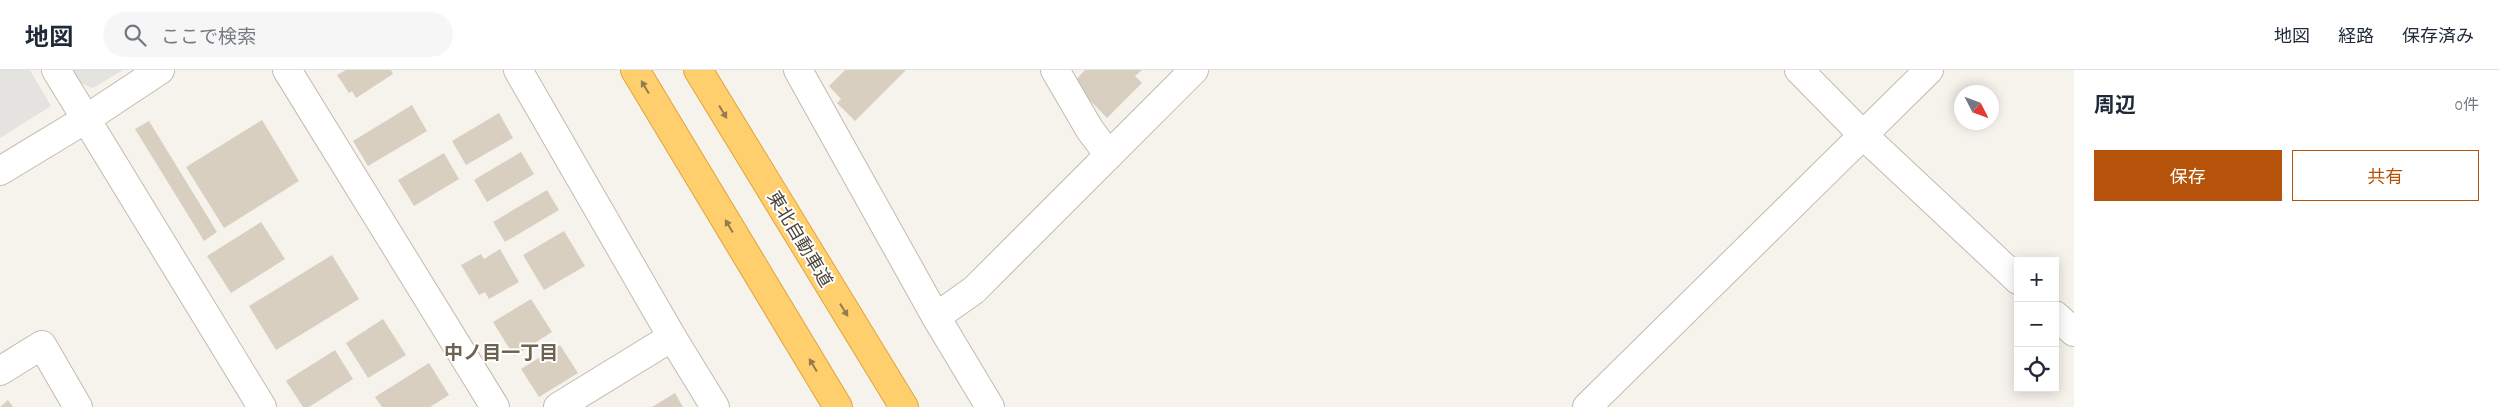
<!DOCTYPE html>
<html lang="ja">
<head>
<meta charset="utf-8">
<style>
  :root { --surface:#fff; --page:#f6f6f7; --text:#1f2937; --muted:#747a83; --line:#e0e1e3; --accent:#b45309 }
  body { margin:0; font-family:"Alegreya Sans","Noto Sans JP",sans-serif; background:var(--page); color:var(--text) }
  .controls { position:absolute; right:15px; bottom:15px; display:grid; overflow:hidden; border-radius:0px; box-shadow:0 2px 12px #0003 }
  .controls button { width:45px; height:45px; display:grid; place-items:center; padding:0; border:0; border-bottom:1px solid var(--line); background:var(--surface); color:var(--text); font:25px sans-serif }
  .compass { position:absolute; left:1954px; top:15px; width:45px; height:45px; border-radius:50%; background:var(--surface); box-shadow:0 2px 12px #0003; rotate:132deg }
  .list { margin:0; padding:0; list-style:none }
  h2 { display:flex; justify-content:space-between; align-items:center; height:65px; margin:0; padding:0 20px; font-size:21px }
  h2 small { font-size:16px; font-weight:400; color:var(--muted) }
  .actions { display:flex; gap:10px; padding:15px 20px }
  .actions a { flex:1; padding:11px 0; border:1px solid var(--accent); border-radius:0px; text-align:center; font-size:18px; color:var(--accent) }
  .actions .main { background:var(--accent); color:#fff }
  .icon { flex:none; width:28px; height:28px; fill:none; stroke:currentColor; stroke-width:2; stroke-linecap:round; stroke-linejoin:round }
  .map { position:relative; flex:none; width:2074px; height:337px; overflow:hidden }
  header { display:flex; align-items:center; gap:30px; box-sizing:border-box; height:70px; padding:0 25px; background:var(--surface); border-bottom:1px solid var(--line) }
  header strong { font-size:24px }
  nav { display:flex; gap:28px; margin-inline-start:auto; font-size:18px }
  .search { width:350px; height:45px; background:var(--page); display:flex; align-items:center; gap:12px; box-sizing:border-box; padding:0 18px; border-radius:28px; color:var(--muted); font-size:19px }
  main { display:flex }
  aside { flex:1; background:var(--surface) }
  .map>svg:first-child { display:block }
  .parking { fill:#e5e3e0 }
  .building { fill:#d8cfc1 }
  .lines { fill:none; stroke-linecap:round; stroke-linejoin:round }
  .minor-casing { stroke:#c2bbae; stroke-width:30 }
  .highway-casing { stroke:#e0a43c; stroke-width:30 }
  .minor { stroke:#fff; stroke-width:28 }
  .highway { stroke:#ffcf6e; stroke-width:28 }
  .oneway { fill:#937c4e }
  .labels { text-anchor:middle; stroke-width:4; stroke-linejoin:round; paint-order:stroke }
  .street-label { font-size:18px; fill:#4b4439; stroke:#fff }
  .neighbourhood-label { font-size:19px; font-weight:bold; fill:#6e6250; stroke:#fff }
</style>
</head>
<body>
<header>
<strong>地図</strong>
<div class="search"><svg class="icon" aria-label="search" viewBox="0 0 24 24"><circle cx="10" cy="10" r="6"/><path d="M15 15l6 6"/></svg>ここで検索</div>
<nav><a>地図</a><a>経路</a><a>保存済み</a></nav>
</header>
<main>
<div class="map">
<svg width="2074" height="337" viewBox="0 0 2074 337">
  <rect width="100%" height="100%" fill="#f6f3ec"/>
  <g class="parking">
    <path d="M0,0h30l21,36 -51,32z"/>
    <path d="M69,0h54l-30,18 -17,-6z"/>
  </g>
  <g class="building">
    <path d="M346,0h45l2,4 -37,24 -4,-7 -3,2 -12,-18z"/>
    <path d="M845,0h61l-51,51 -18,-18 4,-4 -12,-13z"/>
    <path d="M1085,0h57l-7,6 7,7 -35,35 -34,-35z"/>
    <path d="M412,35l15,26 -59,35 -15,-25z"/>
    <path d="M499,43l14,25 -47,27 -14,-24z"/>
    <path d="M262,50l37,61 -75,47 -38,-61z"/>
    <path d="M149,51l68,111 -13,9 -69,-112z"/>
    <path d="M521,82l13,22 -47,28 -13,-22z"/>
    <path d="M444,83l15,26 -45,27 -16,-26z"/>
    <path d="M547,120l12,20 -54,32 -12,-20z"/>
    <path d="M261,152l24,37 -54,34 -24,-37z"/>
    <path d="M564,161l21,35 -41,24 -21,-35z"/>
    <path d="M500,179l19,33 -30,17 -4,-7 -6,3 -18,-30 20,-11 3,5z"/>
    <path d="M332,185l27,44 -83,51 -27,-44z"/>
    <path d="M531,229l21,33 -38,24 -21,-34z"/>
    <path d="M383,249l23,36 -38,23 -22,-35z"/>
    <path d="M560,275l18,28 -39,24 -18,-28z"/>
    <path d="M335,280l18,29 -44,28h-6l-17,-26z"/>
    <path d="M429,293l20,32 -19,12h-48l-7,-10z"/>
    <path d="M675,323l8,14h-31z"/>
    <path d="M8,330l5,7h-13z"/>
  </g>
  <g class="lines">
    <defs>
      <g id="minor">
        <path d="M56,0l206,337"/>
        <path d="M287,0l208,337"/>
        <path d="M518,0l154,267 43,70"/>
        <path d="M798,0l138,247 54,90"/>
        <path d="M1055,0l35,60 19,25"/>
        <path d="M1799,0l64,65 155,145"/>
        <path d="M0,101l86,-52 74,-49"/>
        <path d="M2055,245l19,17"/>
        <path d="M936,247l38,-27 220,-220"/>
        <path d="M0,301l42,-26 36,62"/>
        <path d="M558,337l114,-70"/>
        <path d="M1587,337l342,-337"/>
      </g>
      <g id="highway">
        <path d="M635,0l203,337"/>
        <path d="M698,0l206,337"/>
      </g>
    </defs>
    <use href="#minor" class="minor-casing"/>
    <use href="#highway" class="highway-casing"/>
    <use href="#minor" class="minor"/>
    <use href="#highway" class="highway"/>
  </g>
  <defs><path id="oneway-solid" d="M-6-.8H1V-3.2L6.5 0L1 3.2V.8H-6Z" transform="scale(1.25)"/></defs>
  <g class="oneway">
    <use href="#oneway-solid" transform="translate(645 17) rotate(-121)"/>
    <use href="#oneway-solid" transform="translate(723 42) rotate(59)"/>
    <use href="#oneway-solid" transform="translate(729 156) rotate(-121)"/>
    <use href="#oneway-solid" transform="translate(844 240) rotate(58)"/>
    <use href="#oneway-solid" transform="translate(813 295) rotate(-121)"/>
  </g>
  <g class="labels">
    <g class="street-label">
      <text transform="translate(800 169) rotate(59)" y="6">東北自動車道</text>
    </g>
    <g class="neighbourhood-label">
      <text x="501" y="289">中ノ目一丁目</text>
    </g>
  </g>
</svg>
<div class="controls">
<button>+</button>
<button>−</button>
<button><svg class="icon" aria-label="locate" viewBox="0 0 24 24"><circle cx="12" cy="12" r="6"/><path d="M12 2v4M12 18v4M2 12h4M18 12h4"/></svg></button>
</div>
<svg class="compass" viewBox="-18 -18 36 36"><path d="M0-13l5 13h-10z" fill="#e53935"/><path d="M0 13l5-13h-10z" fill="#747a83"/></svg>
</div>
<aside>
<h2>周辺<small>0件</small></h2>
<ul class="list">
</ul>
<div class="actions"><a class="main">保存</a><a>共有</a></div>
</aside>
</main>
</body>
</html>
